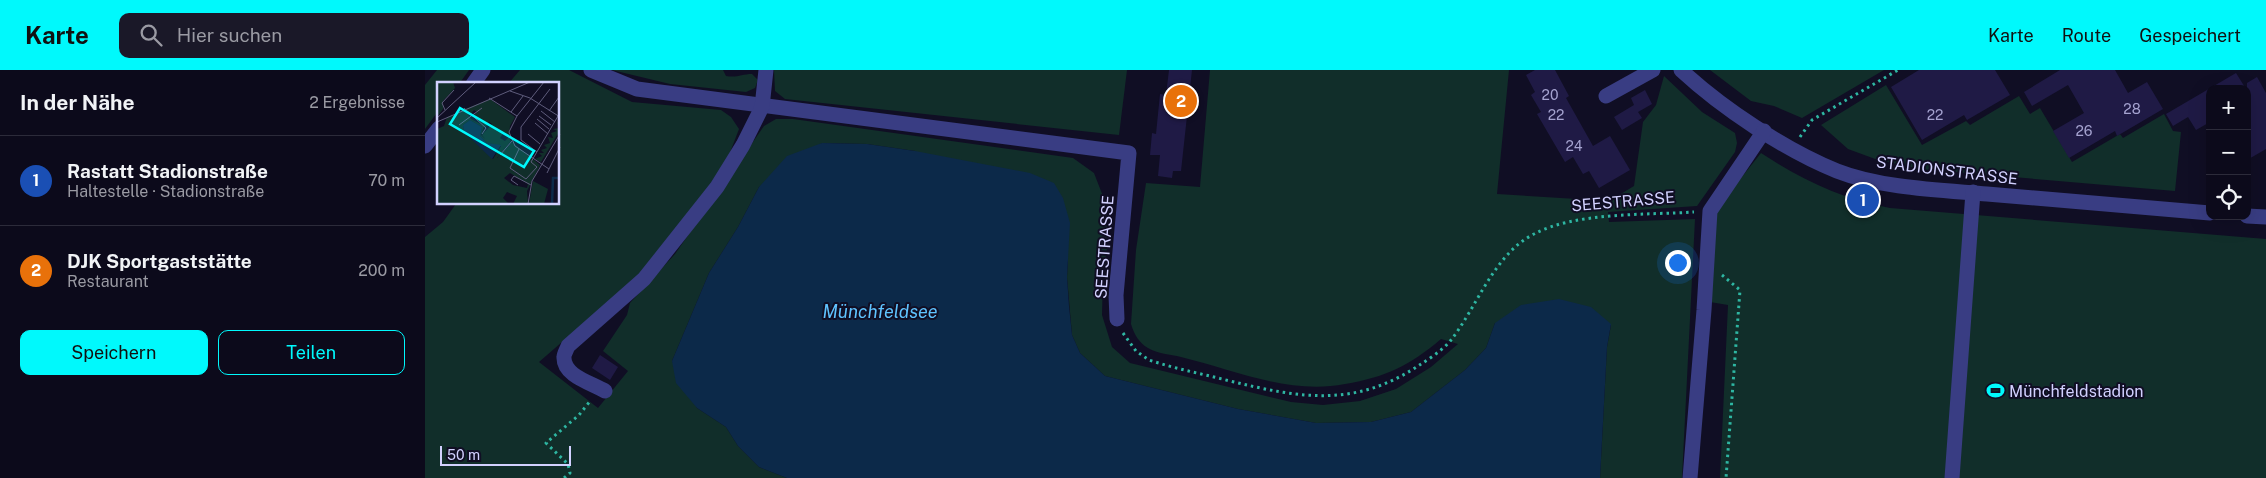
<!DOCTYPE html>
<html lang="de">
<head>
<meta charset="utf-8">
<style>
  :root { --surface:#0c0a1b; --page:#1a1828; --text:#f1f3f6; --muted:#9a9aa3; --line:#2c2b3a; --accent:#00f9fc }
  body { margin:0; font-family:"Public Sans",sans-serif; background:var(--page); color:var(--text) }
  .controls { position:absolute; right:15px; top:15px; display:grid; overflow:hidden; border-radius:10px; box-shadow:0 5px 20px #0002 }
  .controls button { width:45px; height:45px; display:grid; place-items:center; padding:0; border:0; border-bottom:1px solid var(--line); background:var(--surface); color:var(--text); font:25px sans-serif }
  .scale { position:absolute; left:15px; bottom:12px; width:131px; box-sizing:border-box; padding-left:5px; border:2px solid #d2d1ff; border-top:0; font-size:14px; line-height:18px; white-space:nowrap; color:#d2d1ff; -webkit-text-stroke:4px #100e24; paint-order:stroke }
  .you { position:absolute; left:1252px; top:192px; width:18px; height:18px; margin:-12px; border:4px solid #fff; border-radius:50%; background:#1a73e8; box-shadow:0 0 0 8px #1a73e833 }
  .badge { display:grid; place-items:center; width:32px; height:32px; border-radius:50%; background:var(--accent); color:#fff; font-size:16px; font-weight:700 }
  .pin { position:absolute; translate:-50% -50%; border:2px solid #fff; box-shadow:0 1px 5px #0006 }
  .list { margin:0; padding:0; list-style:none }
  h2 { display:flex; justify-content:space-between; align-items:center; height:65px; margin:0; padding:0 20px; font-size:21px }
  h2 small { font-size:16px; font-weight:400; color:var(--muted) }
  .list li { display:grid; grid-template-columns:32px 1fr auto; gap:15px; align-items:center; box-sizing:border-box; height:90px; padding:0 20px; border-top:1px solid var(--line) }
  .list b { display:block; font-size:19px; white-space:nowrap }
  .list p { margin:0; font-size:16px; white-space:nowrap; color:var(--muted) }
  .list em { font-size:16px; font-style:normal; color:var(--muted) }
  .actions { display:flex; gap:10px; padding:15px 20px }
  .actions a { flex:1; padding:11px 0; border:1px solid var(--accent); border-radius:10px; text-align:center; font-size:18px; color:var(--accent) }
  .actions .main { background:var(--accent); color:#111 }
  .icon { flex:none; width:28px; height:28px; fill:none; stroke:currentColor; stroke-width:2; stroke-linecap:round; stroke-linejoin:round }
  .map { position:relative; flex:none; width:1841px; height:408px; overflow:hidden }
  header { display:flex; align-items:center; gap:30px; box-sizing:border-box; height:70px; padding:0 25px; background:var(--accent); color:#111 }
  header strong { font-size:24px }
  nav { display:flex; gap:28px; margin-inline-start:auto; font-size:18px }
  .search { width:350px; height:45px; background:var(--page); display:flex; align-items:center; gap:12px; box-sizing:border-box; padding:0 18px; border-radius:10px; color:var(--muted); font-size:19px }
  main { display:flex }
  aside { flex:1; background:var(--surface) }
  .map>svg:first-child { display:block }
  .green { fill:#112e2a }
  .water { fill:#0c2949 }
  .building { fill:#1f1a45 }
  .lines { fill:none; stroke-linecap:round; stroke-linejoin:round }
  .path { stroke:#2eb6a2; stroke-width:3; stroke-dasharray:2.5 4; stroke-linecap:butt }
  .minor { stroke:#393d83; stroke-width:15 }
  .labels { text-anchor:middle; stroke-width:4; stroke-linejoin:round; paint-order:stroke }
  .number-label { font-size:14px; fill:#a5a3d0 }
  .street-label { font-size:16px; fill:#d2d1ff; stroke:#100e24 }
  .poi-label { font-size:16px; fill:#d2d1ff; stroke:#100e24; text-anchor:start }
  .water-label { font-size:18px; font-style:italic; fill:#5fc3ff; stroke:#100e24 }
  .inset-river { fill:none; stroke:#0c2949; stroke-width:2.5 }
  .inset-road { fill:none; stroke:#5e5c7c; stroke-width:1 }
  .view { fill:#00f9fc; fill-opacity:0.15; stroke:#00f9fc; stroke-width:2.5 }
  .inset-edge { fill:none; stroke:#d2d1ff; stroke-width:2.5 }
</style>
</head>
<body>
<header>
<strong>Karte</strong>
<div class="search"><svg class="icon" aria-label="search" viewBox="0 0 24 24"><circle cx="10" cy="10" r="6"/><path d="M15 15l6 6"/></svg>Hier suchen</div>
<nav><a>Karte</a><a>Route</a><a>Gespeichert</a></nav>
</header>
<main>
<aside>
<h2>In der Nähe<small>2 Ergebnisse</small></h2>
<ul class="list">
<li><span class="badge" style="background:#1a4fb4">1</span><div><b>Rastatt Stadionstraße</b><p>Haltestelle · Stadionstraße</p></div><em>70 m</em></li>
<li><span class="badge" style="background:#e8710a">2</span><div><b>DJK Sportgaststätte</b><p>Restaurant</p></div><em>200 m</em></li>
</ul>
<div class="actions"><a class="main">Speichern</a><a>Teilen</a></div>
</aside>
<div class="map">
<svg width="1841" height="408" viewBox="0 0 1841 408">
  <rect width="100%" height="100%" fill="#100e24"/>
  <g class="green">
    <path d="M12,0h32l-10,14h-20v26l-14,19v-44z"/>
    <path d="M95,0h49l63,32 89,8 10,7 8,12 -13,34 -36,52 -52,61 -99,86 59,46 30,-37 -25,-20 24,-36 3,-12 45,-49 89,-128 12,-7h17l280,39 21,15 12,31 3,31 -6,41 -1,39 10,32 18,16 161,39 32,3 37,-4 36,-12 35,-22 27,-23 -17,-5c-32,27 -55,38 -96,45 -56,11 -110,-14 -164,-27 -11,-3 -23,-3 -33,-9 -9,-5 -14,-14 -17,-24l5,-74 10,-67 54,4 10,-117h299l-12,124 112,7 25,-15 9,-64 13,-17 8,-29 38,36 33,21 2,10 -2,9 -38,54 -89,6 1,10 86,-3 -13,259h-82l7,-131 4,-22 -116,-2 -9,25 -21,22 -54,42 -40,10 -55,1 -78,-14 -133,-33 -25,-23 -8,-18 -5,-58 1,-17 -153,-109 -48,-7 -45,-1 -63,44 -21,40 -29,46 -37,88 25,47 29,19 12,19 21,21 28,11h-362v-241l18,-15 13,-18h103v-120h-51z"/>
    <path d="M187,0h111l3,6c11,2 16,-2 26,-2l6,6 -3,8 -9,4 -76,-8z"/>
    <path d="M349,0h353l-8,65 -334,-36 -10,-8z"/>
    <path d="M1285,0h174l-82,48 -28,-12 -23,-5z"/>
    <path d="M1461,15l36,60 44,-24 4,4 49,-29 11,18 10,-6 32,54 48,-28 3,4 41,-24 9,17 8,1 -6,59 -255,-22 -42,-9 -30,-11 -27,-24z"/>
    <path d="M1336,83c41,27 81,46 129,55l376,31v239h-546l8,-173 -18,-3 7,-94z"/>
  </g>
  <path class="water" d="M397,73l45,1 48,7 115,22 24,10 9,15 7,25 -3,54 2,29 3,29 8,18 25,23 133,33 78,14 55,-1 40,-10 54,-42 21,-22 9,-25 26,-18 38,-6 32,8 20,17 -4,23 -7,131h-813l-28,-11 -21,-21 -12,-19 -29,-19 -21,-25 -4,-22 37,-88 29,-46 21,-40 28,-31z"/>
  <g class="building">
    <path d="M744,0h23l-11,101h-8l-1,7 -14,-2 2,-21h-10l2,-22 4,1 4,-40 6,1z"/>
    <path d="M1110,0h20l14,26 -3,2 27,48 17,-10 20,34 -31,18 -10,-17 -6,3 -10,-17 -8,5 -28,-48 4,-2 -10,-17 4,-3 -9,-17z"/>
    <path d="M1494,0h76l15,25 -43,25 -3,-5 -42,25 -31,-53z"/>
    <path d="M1635,0h55l13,23 19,-11 16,27 -46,27 -2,-5 -46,27 -16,-27 31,-18 -16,-28 -36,21 -8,-14z"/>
    <path d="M1811,3l10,16h-36v33l-14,8 -8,-13 -15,9 -7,-12z"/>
    <path d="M1832,7l9,16v56l-19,11v-77z"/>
    <path d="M1220,20l7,14 -14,8 4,6 -20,12 -8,-13 20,-12 -3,-7z"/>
    <path d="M175,285l18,12 -8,13 -18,-12z"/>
  </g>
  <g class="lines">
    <g class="path">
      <path d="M1375,67l12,-17 86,-50"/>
      <path d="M1297,205l18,15 -14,188"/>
      <path d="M698,263l13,18 13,9c27,9 54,14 81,21 70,17 124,27 188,-15 11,-7 25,-16 33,-26 26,-33 43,-86 83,-106 41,-22 113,-19 160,-22"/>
      <path d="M139,408l6,-5 -2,-9 -22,-21 33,-28 12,-15"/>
    </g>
    <g class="minor">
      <path d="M166,0l46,19 492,64 -13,142 1,24"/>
      <path d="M1256,0c41,38 104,80 156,101 43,17 103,19 150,23 74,6 148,12 223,19"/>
      <path d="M48,14l10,-14"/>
      <path d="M1181,26l47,-26"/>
      <path d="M0,76l14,-18"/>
      <path d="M1822,146l19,1"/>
      <path d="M180,321c-13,-8 -42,-15 -41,-34 0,-3 3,-8 4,-11l76,-67 73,-92 26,-42 19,-38 4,-37"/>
      <path d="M1265,408l14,-168 6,-99 54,-80"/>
      <path d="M1527,408l21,-286"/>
    </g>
  </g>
  <defs>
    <symbol id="stadium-bare" viewBox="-9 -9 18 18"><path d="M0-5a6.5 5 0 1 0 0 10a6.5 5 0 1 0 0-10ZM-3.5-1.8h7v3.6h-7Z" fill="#00f9fc" stroke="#100e24" stroke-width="2.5" paint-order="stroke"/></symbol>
  </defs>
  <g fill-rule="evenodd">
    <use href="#stadium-bare" x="1558" y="308" width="25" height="25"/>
  </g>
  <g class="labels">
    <g class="number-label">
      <text x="1125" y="30">20</text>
      <text x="1707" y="44">28</text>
      <text x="1131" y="50">22</text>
      <text x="1510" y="50">22</text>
      <text x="1659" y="66">26</text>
      <text x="1149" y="81">24</text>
    </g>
    <g class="street-label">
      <text transform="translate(1522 100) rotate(7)" y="6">STADIONSTRASSE</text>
      <text transform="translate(1198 131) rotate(-5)" y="6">SEESTRASSE</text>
      <text transform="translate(679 177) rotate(-86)" y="6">SEESTRASSE</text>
    </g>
    <g class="poi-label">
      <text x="1584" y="327">Münchfeldstadion</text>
    </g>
    <g class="water-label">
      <text x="455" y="248">Münchfeldsee</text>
    </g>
  </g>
  <g transform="translate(12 12)">
    <rect width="122" height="122" fill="#100e24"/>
    <path d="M0,0h16l2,6 -12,13v8l-6,8zM53,17l25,18 -5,9 -1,10 -5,-4 -4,6 5,3 4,-4 2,4 -14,17 15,-16 28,23 -13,26 1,13h-15l4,-8 -10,-4 -4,6 6,6h-72v-75l7,-3 3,-9 18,-7 6,9 13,7 -3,9 4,4 -3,-4 10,-11 -3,-2 -3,5 -13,-11 4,-4 -3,-2 -3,4 -6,-5zM33,38l12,7 -2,9 7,7 14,3 -8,13 -29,-27 -1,-7zM73,91l18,11 -1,4 -14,-3 -9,-7zM120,40l2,1v9l-18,30 -6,-3 7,-3 -3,-3h5l-3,-3 6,-2 -3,-3 6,-2 -2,-6 5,1 -2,-5 6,-2 -4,-2 6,-1zM96,99l15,8 -4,15h-15z" fill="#112e2a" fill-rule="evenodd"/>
    <path d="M33,38l12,7 -2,9 7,7 14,2 -9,14 -28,-27 -1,-7z" fill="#0c2949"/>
    <path class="inset-river" d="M115,122l1,-26h7"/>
    <path class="inset-road" d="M107,0l-27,34 -8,16 6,14 34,23M73,9l20,7 30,19M52,16l28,18M27,26l22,20 -4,6M8,28l-3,-7 12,-13M104,29l14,11M112,29l10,-14M74,30l12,-16M102,34l12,9M0,36l39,-36M100,37l12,10M0,40l93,-40M98,41l13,11M22,43l23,-17M91,52l12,10M82,67l-9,19 16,11 11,-12 -6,-5 27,-46M100,70l-16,-12v-13l29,-38M63,73l12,-14M110,91l13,-26M81,103l-7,-5 3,-4 17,9M91,122l4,-23 28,-47"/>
    <path class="view" d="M23,26l74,43 -10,16 -74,-43z"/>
    <rect width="122" height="122" class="inset-edge"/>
  </g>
</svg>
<div class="controls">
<button>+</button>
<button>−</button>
<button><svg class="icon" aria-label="locate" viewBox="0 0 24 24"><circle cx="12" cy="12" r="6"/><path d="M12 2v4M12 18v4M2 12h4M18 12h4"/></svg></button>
</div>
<div class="scale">50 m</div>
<div class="you"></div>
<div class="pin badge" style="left:1438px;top:130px;background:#1a4fb4">1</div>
<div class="pin badge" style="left:756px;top:31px;background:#e8710a">2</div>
</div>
</main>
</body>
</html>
